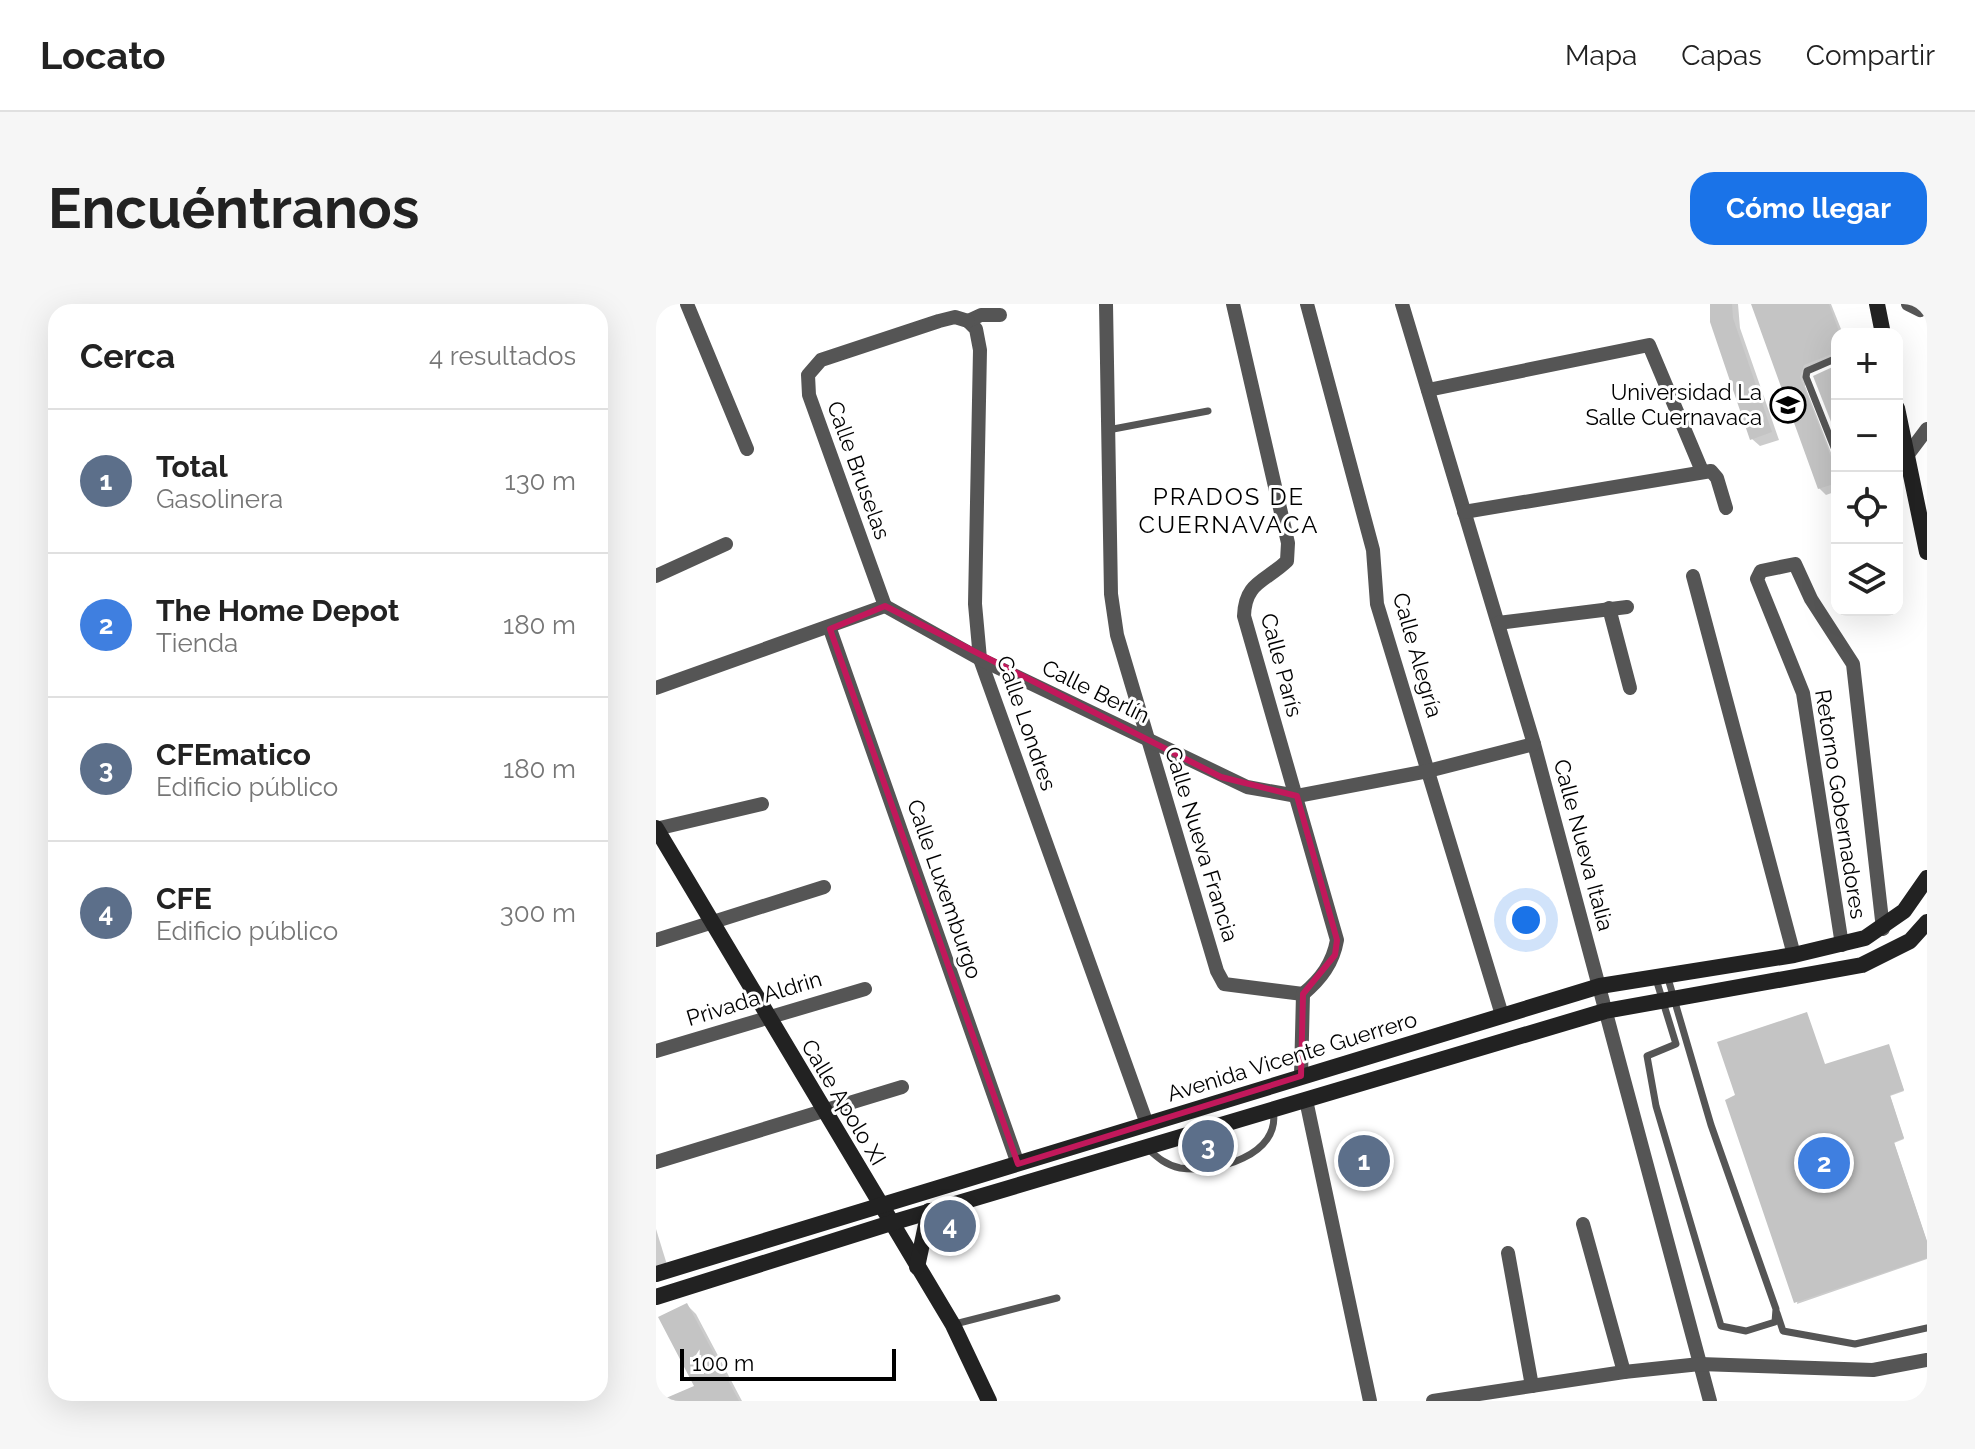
<!DOCTYPE html>
<html lang="es">
<head>
<meta charset="utf-8">
<style>
  :root { --surface:#fff; --page:#f6f6f6; --text:#222; --muted:#767676; --line:#e0e0e0; --accent:#1a73e8 }
  body { margin:0; font-family:Raleway,sans-serif; background:var(--page); color:var(--text) }
  .controls { position:absolute; right:24px; top:24px; display:grid; overflow:hidden; border-radius:16px; box-shadow:0 8px 32px #0002 }
  .controls button { width:72px; height:72px; display:grid; place-items:center; padding:0; border:0; border-bottom:2px solid var(--line); background:var(--surface); color:var(--text); font:40px sans-serif }
  .scale { position:absolute; left:24px; bottom:20px; width:216px; box-sizing:border-box; padding-left:8px; border:4px solid #000; border-top:0; font-size:22px; line-height:28px; white-space:nowrap; color:#000; -webkit-text-stroke:6px #fff; paint-order:stroke }
  .you { position:absolute; left:870px; top:616px; width:28px; height:28px; margin:-20px; border:6px solid #fff; border-radius:50%; background:#1a73e8; box-shadow:0 0 0 12px #1a73e833 }
  .badge { display:grid; place-items:center; width:52px; height:52px; border-radius:50%; background:var(--accent); color:#fff; font-size:26px; font-weight:700 }
  .pin { position:absolute; translate:-50% -50%; border:4px solid #fff; box-shadow:0 2px 8px #0006 }
  .list { margin:0; padding:0; list-style:none }
  h2 { display:flex; justify-content:space-between; align-items:center; height:104px; margin:0; padding:0 32px; font-size:34px }
  h2 small { font-size:26px; font-weight:400; color:var(--muted) }
  .list li { display:grid; grid-template-columns:52px 1fr auto; gap:24px; align-items:center; box-sizing:border-box; height:144px; padding:0 32px; border-top:2px solid var(--line) }
  .list b { display:block; font-size:30px; white-space:nowrap }
  .list p { margin:0; font-size:26px; white-space:nowrap; color:var(--muted) }
  .list em { font-size:26px; font-style:normal; color:var(--muted) }
  .icon { flex:none; width:44px; height:44px; fill:none; stroke:currentColor; stroke-width:2; stroke-linecap:round; stroke-linejoin:round }
  .map { position:relative; flex:none; width:1271px; height:1097px; overflow:hidden; border-radius:24px }
  header { display:flex; align-items:center; gap:48px; box-sizing:border-box; height:112px; padding:0 40px; background:var(--surface); border-bottom:2px solid var(--line) }
  header strong { font-size:38px }
  nav { display:flex; gap:44px; margin-inline-start:auto; font-size:28px }
  .intro { display:flex; align-items:center; justify-content:space-between; box-sizing:border-box; height:192px; padding:0 48px }
  h1 { margin:0; font-size:56px }
  .button { padding:20px 36px; border-radius:24px; background:var(--accent); color:#fff; font-size:28px; font-weight:700 }
  main { display:flex; gap:48px; padding:0 48px }
  aside { flex:1; background:var(--surface); border-radius:24px; box-shadow:0 8px 32px #0002 }
  .map>svg:first-child { display:block }
  .shadow { fill:#0003 }
  .building { fill:#c4c4c4 }
  .lines { fill:none; stroke-linecap:round; stroke-linejoin:round }
  .lane { stroke:#555; stroke-width:7 }
  .street { stroke:#555; stroke-width:14 }
  .secondary { stroke:#222; stroke-width:16 }
  .marked { fill:none; stroke:#c2185b; stroke-width:6; stroke-linejoin:round }
  .labels { text-anchor:middle; stroke-width:6; stroke-linejoin:round; paint-order:stroke }
  .poi-label { font-size:22px; fill:#000; stroke:#fff; text-anchor:end }
  .street-label { font-size:22px; fill:#000; stroke:#fff }
  .neighbourhood-label { font-size:24px; letter-spacing:2px; fill:#000; stroke:#fff }
</style>
</head>
<body>
<header>
<strong>Locato</strong>
<nav><a>Mapa</a><a>Capas</a><a>Compartir</a></nav>
</header>
<div class="intro"><h1>Encuéntranos</h1><a class="button">Cómo llegar</a></div>
<main>
<aside>
<h2>Cerca<small>4 resultados</small></h2>
<ul class="list">
<li><span class="badge" style="background:#5c6f8a">1</span><div><b>Total</b><p>Gasolinera</p></div><em>130 m</em></li>
<li><span class="badge" style="background:#3f7fe0">2</span><div><b>The Home Depot</b><p>Tienda</p></div><em>180 m</em></li>
<li><span class="badge" style="background:#5c6f8a">3</span><div><b>CFEmatico</b><p>Edificio público</p></div><em>180 m</em></li>
<li><span class="badge" style="background:#5c6f8a">4</span><div><b>CFE</b><p>Edificio público</p></div><em>300 m</em></li>
</ul>
</aside>
<div class="map">
<svg width="1271" height="1097" viewBox="0 0 1271 1097">
  <rect width="100%" height="100%" fill="#fff"/>
  <g class="shadow">
    <path d="M1056,0h26l2,24 39,112 -19,6 -8,-7z"/>
    <path d="M1097,0h78l12,30h-6v28l-27,9 -5,15 32,82v23l-11,4 -7,-7z"/>
    <path d="M1233,743l15,44 -14,5 14,43 -10,4 33,99v17l-130,45 28,-237z"/>
    <path d="M0,925l12,39 -12,3z"/>
    <path d="M31,1001l9,9 46,87h-78l33,-14z"/>
  </g>
  <g class="building">
    <path d="M1054,0h22l1,14 39,114 -22,8 -40,-118z"/>
    <path d="M1095,0h78l11,30h-3v18l-33,13 -4,12 31,80 6,4v22l-19,6z"/>
    <path d="M1181,61v72l-24,-61z"/>
    <path d="M1151,708l18,52 64,-20 15,46 -14,5 14,43 -10,4 33,99v17l-133,45 -69,-203 10,-5 -18,-53z"/>
    <path d="M31,999l52,98h-80l35,-15 -36,-69z"/>
  </g>
  <g class="lines">
    <g class="lane">
      <path d="M1181,54l-30,13 -1,6 31,78"/>
      <path d="M452,126l100,-19"/>
      <path d="M1000,675l20,65 -29,12 9,50 65,220 25,5 29,-9 1,-13 -65,-184 -44,-150"/>
      <path d="M492,845c10,9 18,16 32,19 35,6 102,-13 93,-58"/>
      <path d="M1121,1009l6,18 72,13 72,-16"/>
      <path d="M299,1020l102,-26"/>
    </g>
    <g class="street">
      <path d="M31,0l60,145"/>
      <path d="M450,0l5,290 6,41 100,336 7,13 79,10"/>
      <path d="M577,0l55,239 -1,18c-22,21 -42,21 -43,55l93,324c-4,23 -16,39 -34,54"/>
      <path d="M651,0l66,246 4,54 125,411"/>
      <path d="M746,0l132,440 176,657"/>
      <path d="M1252,0l12,6 6,-6"/>
      <path d="M312,17l8,8 4,21 -5,254 5,55 167,465"/>
      <path d="M312,17l13,-6h19"/>
      <path d="M772,86l221,-45 53,126"/>
      <path d="M1250,153l21,-28"/>
      <path d="M808,208l247,-41 6,7 9,30"/>
      <path d="M0,272l70,-32"/>
      <path d="M1037,272l101,379"/>
      <path d="M229,302l95,53 267,128 50,9 131,-25 106,-27"/>
      <path d="M229,302l-76,-211 -1,-20 13,-15 118,-39 16,-4 13,4"/>
      <path d="M953,304l21,80"/>
      <path d="M842,319l129,-16"/>
      <path d="M174,325l188,535"/>
      <path d="M0,384l229,-82"/>
      <path d="M0,525l106,-25"/>
      <path d="M0,636l168,-53"/>
      <path d="M1186,641l-39,-252 -46,-114 4,-8 34,-7 16,35 42,65 30,265"/>
      <path d="M0,747l209,-62"/>
      <path d="M645,772l2,-82"/>
      <path d="M650,796l64,301"/>
      <path d="M0,858l246,-75"/>
      <path d="M927,920l41,148"/>
      <path d="M852,949l24,133"/>
      <path d="M777,1097l191,-29 76,-8 173,6 54,-10"/>
    </g>
    <g class="secondary">
      <path d="M1221,0l6,30"/>
      <path d="M1241,104l30,144"/>
      <path d="M0,524l297,497 36,76"/>
      <path d="M261,963l12,-56"/>
      <path d="M0,970l944,-288 194,-31 71,-17 39,-27 23,-33"/>
      <path d="M0,993l235,-74 714,-212 257,-46 48,-24 17,-19"/>
    </g>
  </g>
  <path class="marked" d="M229,302l336,171 76,19 40,144 -2,15 -32,39 -2,82 -283,88 -188,-535z"/>
  <defs>
    <symbol id="university-ring" viewBox="-11 -11 22 22"><circle r="9.5" fill="#fff" stroke="#000" stroke-width="1.5"/><path d="M0-5L7-2L0 1L-7-2ZM-4 1L0 2.5L4 1V4Q0 6-4 4Z" fill="#000"/></symbol>
  </defs>
  <g fill-rule="evenodd">
    <use href="#university-ring" x="1112" y="81" width="40" height="40"/>
  </g>
  <g class="labels">
    <g class="poi-label">
      <text x="1106" y="96">Universidad La<tspan x="1106" dy="25">Salle Cuernavaca</tspan></text>
    </g>
    <g class="street-label">
      <text transform="translate(203 166) rotate(70)" y="8">Calle Bruselas</text>
      <text transform="translate(762 351) rotate(74)" y="8">Calle Alegría</text>
      <text transform="translate(626 361) rotate(75)" y="8">Calle París</text>
      <text transform="translate(440 387) rotate(26)" y="8">Calle Berlín</text>
      <text transform="translate(371 419) rotate(71)" y="8">Calle Londres</text>
      <text transform="translate(1185 500) rotate(81)" y="8">Retorno Gobernadores</text>
      <text transform="translate(546 540) rotate(73)" y="8">Calle Nueva Francia</text>
      <text transform="translate(928 541) rotate(75)" y="8">Calle Nueva Italia</text>
      <text transform="translate(289 585) rotate(71)" y="8">Calle Luxemburgo</text>
      <text transform="translate(98 694) rotate(-17)" y="8">Privada Aldrin</text>
      <text transform="translate(636 752) rotate(-17)" y="8">Avenida Vicente Guerrero</text>
      <text transform="translate(188 798) rotate(59)" y="8">Calle Apolo XI</text>
    </g>
    <g class="neighbourhood-label">
      <text x="573" y="201">PRADOS DE<tspan x="573" dy="28">CUERNAVACA</tspan></text>
    </g>
  </g>
</svg>
<div class="controls">
<button>+</button>
<button>−</button>
<button><svg class="icon" aria-label="locate" viewBox="0 0 24 24"><circle cx="12" cy="12" r="6"/><path d="M12 2v4M12 18v4M2 12h4M18 12h4"/></svg></button>
<button><svg class="icon" aria-label="layers" viewBox="0 0 24 24"><path d="M12 4l9 5-9 5-9-5zM3 14l9 5 9-5"/></svg></button>
</div>
<div class="scale">100 m</div>
<div class="you"></div>
<div class="pin badge" style="left:708px;top:857px;background:#5c6f8a">1</div>
<div class="pin badge" style="left:1168px;top:859px;background:#3f7fe0">2</div>
<div class="pin badge" style="left:552px;top:842px;background:#5c6f8a">3</div>
<div class="pin badge" style="left:294px;top:922px;background:#5c6f8a">4</div>
</div>
</main>
</body>
</html>
